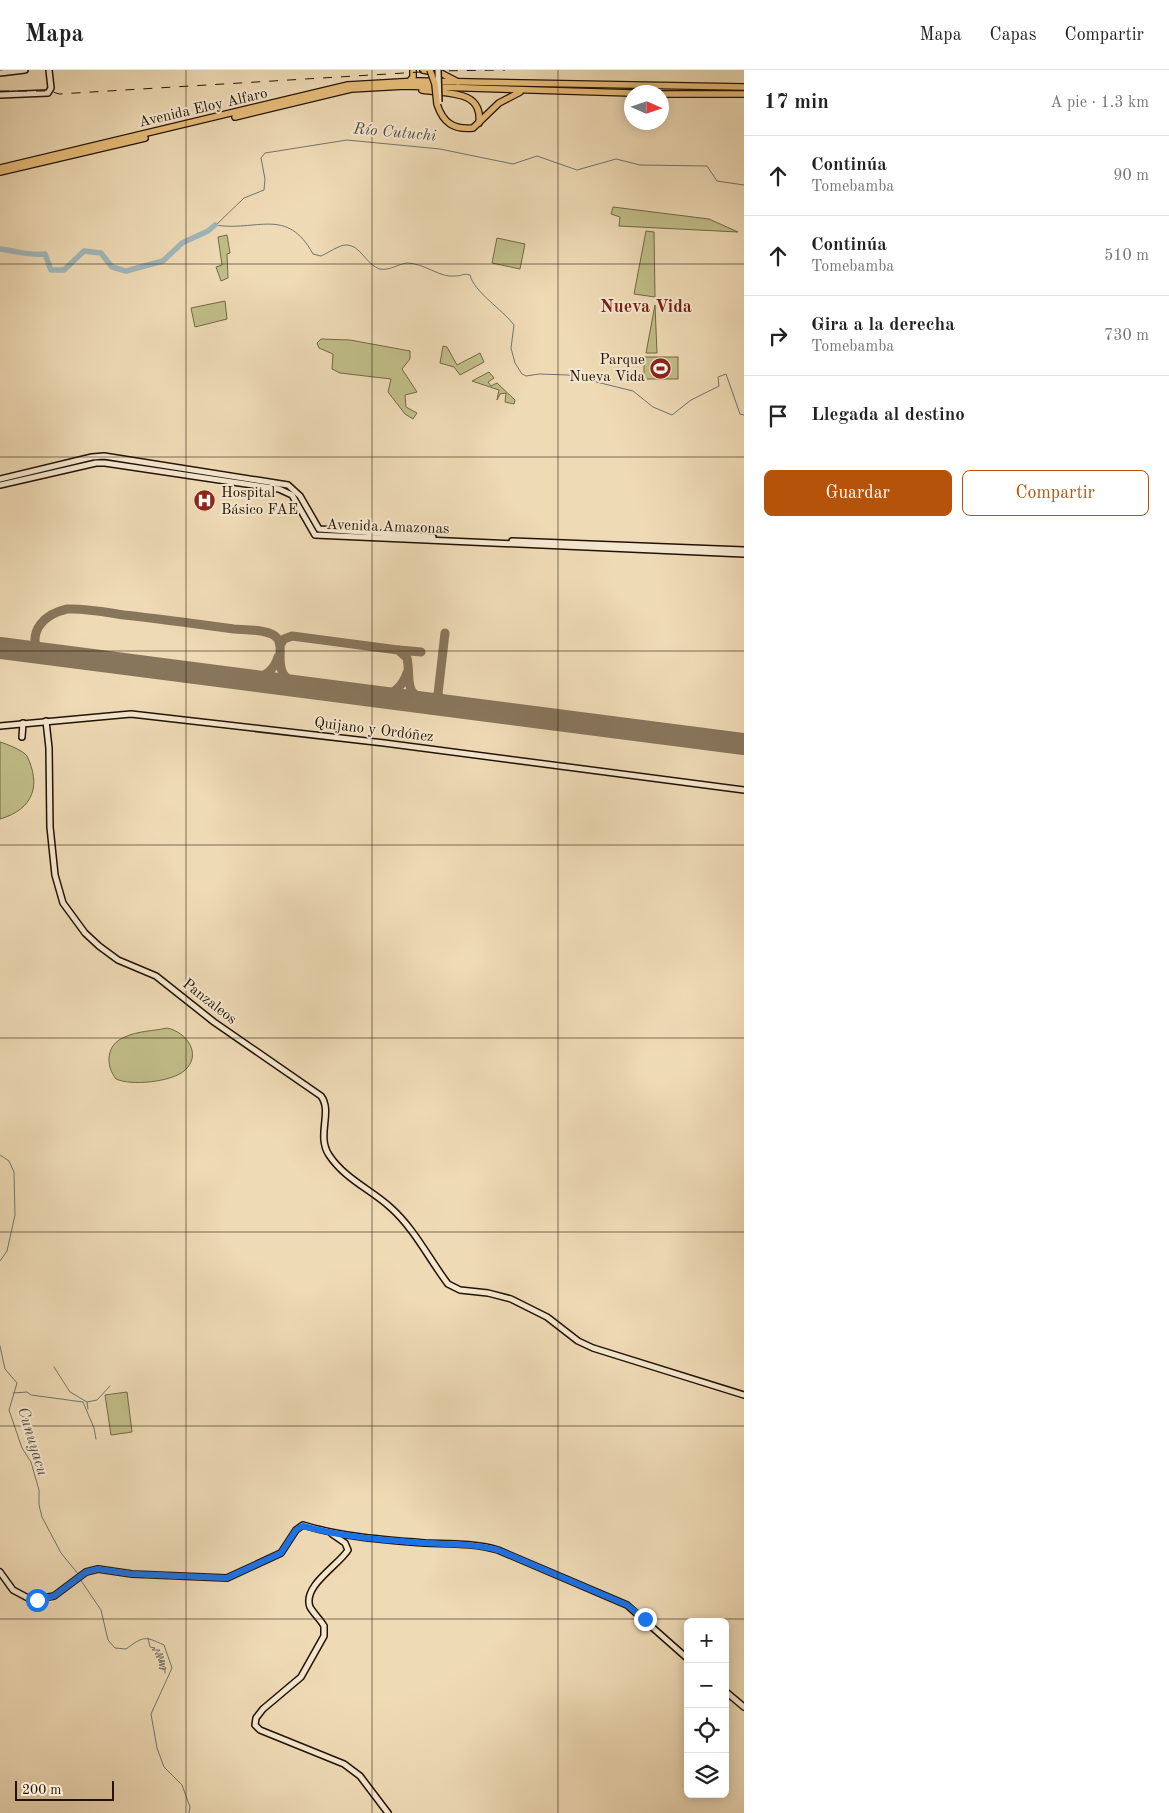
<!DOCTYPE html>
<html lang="es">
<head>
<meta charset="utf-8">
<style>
  :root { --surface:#fff; --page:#f6f6f6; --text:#222; --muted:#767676; --line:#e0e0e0; --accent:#b45309 }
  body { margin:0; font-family:"Old Standard TT",serif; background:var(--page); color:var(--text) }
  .controls { position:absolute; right:15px; bottom:15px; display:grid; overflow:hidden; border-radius:8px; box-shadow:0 2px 12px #0003 }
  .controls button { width:45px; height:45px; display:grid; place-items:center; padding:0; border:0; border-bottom:1px solid var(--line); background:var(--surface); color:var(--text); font:25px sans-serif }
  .compass { position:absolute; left:624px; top:15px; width:45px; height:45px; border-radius:50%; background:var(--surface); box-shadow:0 2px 12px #0003; rotate:93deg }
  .scale { position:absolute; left:15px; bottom:12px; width:99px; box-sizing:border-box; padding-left:5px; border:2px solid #231202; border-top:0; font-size:14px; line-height:18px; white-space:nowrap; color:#231202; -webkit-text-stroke:4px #f4e7cf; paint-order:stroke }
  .stop { position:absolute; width:15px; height:15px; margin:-11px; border:4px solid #1a73e8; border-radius:50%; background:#fff }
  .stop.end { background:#1a73e8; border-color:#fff; box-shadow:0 1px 5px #0008 }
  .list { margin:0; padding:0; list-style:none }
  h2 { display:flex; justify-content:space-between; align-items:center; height:65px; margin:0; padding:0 20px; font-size:21px }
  h2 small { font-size:16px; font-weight:400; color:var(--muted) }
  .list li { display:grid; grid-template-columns:32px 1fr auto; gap:15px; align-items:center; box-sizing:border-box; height:80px; padding:0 20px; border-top:1px solid var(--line) }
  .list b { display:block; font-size:19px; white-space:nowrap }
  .list p { margin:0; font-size:16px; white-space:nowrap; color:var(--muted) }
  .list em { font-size:16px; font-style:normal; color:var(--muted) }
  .actions { display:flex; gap:10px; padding:15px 20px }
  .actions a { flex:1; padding:11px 0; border:1px solid var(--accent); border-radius:8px; text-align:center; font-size:18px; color:var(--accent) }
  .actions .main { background:var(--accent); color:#fff }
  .icon { flex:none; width:28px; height:28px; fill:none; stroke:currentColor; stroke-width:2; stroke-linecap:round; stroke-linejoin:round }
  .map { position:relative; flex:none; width:744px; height:1743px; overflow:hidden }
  header { display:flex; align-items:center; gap:30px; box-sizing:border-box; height:70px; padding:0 25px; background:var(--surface); border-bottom:1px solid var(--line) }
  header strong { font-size:24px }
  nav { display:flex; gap:28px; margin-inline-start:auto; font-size:18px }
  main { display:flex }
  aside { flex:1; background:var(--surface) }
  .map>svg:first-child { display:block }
  .green { fill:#c0bd88; stroke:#726845 }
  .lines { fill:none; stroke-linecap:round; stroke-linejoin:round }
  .stream { stroke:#6e7570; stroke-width:1 }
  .river { stroke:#a0b7ba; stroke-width:5.5 }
  .taxiway { stroke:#88765c; stroke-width:9 }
  .runway { stroke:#88765c; stroke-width:22 }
  .secondary-casing { stroke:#231202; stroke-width:8 }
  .primary-casing { stroke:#231202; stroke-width:8 }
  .secondary { stroke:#f4e7cf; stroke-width:5 }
  .primary { stroke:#e7bd7a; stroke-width:5.5 }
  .rail { stroke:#231202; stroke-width:1; stroke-dasharray:9 9; stroke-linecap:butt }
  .secondary-bridge-casing { stroke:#231202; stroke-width:8; stroke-linecap:butt }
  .primary-bridge-casing { stroke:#231202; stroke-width:8; stroke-linecap:butt }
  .secondary-bridge { stroke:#f4e7cf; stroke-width:5 }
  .primary-bridge { stroke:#e7bd7a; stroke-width:5.5 }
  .route { stroke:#1a73e8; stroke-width:6 }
  .grid { fill:none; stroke:#231202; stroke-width:1; stroke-opacity:0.55 }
  .labels { text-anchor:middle; stroke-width:4; stroke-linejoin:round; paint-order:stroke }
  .street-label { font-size:15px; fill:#231202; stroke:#f4e7cf }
  .poi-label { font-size:15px; fill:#231202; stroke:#f4e7cf; text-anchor:end }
  .water-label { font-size:16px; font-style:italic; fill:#4f4c42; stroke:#f4e7cf }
  .quarter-label { font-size:18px; font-weight:bold; fill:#7a1f14; stroke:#f4e7cf }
</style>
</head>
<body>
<header>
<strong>Mapa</strong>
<nav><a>Mapa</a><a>Capas</a><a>Compartir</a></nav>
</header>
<main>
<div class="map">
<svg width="744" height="1743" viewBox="0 0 744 1743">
  <rect width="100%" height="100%" fill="#eedab5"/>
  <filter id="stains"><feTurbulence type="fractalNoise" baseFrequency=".004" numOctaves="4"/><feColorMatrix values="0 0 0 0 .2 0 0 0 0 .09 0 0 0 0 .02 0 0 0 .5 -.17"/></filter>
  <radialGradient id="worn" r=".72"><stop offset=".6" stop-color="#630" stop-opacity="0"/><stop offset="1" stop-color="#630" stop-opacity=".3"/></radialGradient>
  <g class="green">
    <path d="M613,137l96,12 29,13 -119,-6 1,-9 -9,-3z"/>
    <path d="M646,161l8,1 1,65 -21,-3z"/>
    <path d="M227,165l3,18 -3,1 1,24 -7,3 -5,-14 6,-2 -4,-28z"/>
    <path d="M497,168l28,6 -5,25 -28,-6z"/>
    <path d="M225,231l2,18 -32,8 -4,-19z"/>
    <path d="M655,235l2,48h-11z"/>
    <path d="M321,269l29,1 60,11v8l-8,10 15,23 -12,3 1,12 11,6 -4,6 -8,-5 -17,-22 3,-13 -51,-6 -8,-4 1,-15 -14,-6 -2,-5z"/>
    <path d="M443,276l4,1 10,18 23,-12 4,9 -24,13 -6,-8 -14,-4z"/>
    <rect x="644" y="287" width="34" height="22"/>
    <path d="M489,302l5,6 -6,4 3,4 6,-3 18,17 -1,4 -9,-2 1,-9 -6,1 -3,6 2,-10 -27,-9z"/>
    <path d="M0,672c7,2 24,9 27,14 14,29 7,53 -27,63z"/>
    <path d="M167,958c20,4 36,27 17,43 -13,11 -53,15 -68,8 -11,-14 -10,-35 9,-42 12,-6 29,-6 42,-9z"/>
    <path d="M127,1322l5,40 -21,3 -6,-40z"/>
  </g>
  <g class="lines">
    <g class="stream">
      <path d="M215,155c42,7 72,-19 98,29l8,2c7,-3 18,-11 25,-11 15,0 20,20 34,24 9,2 18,-5 27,-6 17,0 33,15 48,13 7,0 8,-3 15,-1 4,17 32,34 44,50l-3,23 4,15 7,11 4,2 13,-2 29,1 65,16 20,16 19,8 19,-15 28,-14 -1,-9 8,-3 14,40 4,1"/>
      <path d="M216,155l28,-27 20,-8 1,-11 -4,-21 4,-5 82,-13 93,9 73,15 24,-8 40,14 39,-11 24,6 67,1 10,15 27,4"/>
      <path d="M0,1085l9,6 5,11 1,43 -8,36 -7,10"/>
      <path d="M0,1276l5,23 12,14 -8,27 13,38 9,14 8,28v15l3,12 19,36 18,22"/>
      <path d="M54,1297l16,25 17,10"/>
      <path d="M13,1323l14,-1 4,3 52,7 11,26 2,11"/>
      <path d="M88,1339l-1,-7 10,-2 13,-14"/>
      <path d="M80,1509l21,31 7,30 7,8 11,1c18,-13 18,-13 38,-4l8,23 -21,46 6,34 7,19 18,18 8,22 -1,6"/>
      <path d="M148,1568l2,9 5,1 -3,2h8l-5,4h8l-7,3h8l-6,3 7,1 -6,1 6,2 -6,1 6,2 1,2 -7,-1 6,2v3"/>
    </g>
    <path class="river" d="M0,179c17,2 28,7 45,5l6,16h13l20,-19 17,2 11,14 14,4 37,-10 19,-18 26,-12 7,-6"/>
    <g class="taxiway">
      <path d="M280,575l4,-6 8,-3 106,14 9,8c5,25 -6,34 25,46"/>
      <path d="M399,580l22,2"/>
      <path d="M38,583c-10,-23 7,-39 29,-44 19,-1 38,3 57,6 36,4 73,9 110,14 11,1 32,0 41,7 15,12 -12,41 32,52"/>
      <path d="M242,609c17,1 31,-5 36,-22"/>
      <path d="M438,624l4,8 9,4"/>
      <path d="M374,626c16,2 28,-8 33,-23"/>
      <path d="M425,632l10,-4 3,-4 7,-61"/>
    </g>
    <path class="runway" d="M0,578l744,96"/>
    <defs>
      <g id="secondary">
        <path d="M0,3l25,-3"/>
        <path d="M0,25l48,-2 3,-5 -2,-18"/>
        <path d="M0,409l92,-22 12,-1 184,29 12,11 19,33 114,8"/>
        <path d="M0,415l96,-22h9l174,26 13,6 23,40 429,19"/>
        <path d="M512,471l232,9"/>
        <path d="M46,651l3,27 1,79 5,48 8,28 22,30 14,13 19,14 38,16 58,46 107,74c12,16 -5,39 8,59 16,24 41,34 61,52 24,21 39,52 58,77l12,6 28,3 23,6 36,18 31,24 15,7 151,47"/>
        <path d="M0,656l131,-12 253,29 360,47"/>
        <path d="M22,667l1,-14"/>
        <path d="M332,1464l13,9 3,7c-9,15 -46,36 -38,57 4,7 10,12 14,19v10l-23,41 -38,32 -7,9 -1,7 5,5 84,34 16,12 28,37"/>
        <path d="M0,1502l13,18 15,8 9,1 17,-3 32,-24 12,-3 34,5 95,4 54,-25 15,-23 7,-5c39,12 81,15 122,18 24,1 49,0 73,7l129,55 61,54"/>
        <path d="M725,1621l19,16"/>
      </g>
      <g id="primary">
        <path d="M423,0l11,2"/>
        <path d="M435,0l23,12"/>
        <path d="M409,12l4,-5v-7"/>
        <path d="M422,20c24,4 61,-1 57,33"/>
        <path d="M662,24h82"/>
        <path d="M437,34c6,19 17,26 36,24l26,-25 21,-11"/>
        <path d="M235,47l116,-28 54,-3 227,7"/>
        <path d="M0,98l348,-83 70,-4 326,6"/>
        <path d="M0,102l145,-34"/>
      </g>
    </defs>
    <use href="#secondary" class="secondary-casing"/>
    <use href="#primary" class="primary-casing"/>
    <use href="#secondary" class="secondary"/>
    <use href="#primary" class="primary"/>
    <path class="rail" d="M0,21h50l9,3 378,-23 68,-1"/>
    <defs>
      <path id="secondary-bridge" d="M438,0l1,32"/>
      <path id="primary-bridge" d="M430,0l5,14 2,20"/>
    </defs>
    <use href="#secondary-bridge" class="secondary-bridge-casing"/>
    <use href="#primary-bridge" class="primary-bridge-casing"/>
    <use href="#secondary-bridge" class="secondary-bridge"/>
    <use href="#primary-bridge" class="primary-bridge"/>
  </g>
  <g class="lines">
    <path class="route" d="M37,1530l17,-4 32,-24 12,-3 34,5 95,4 54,-25 15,-23 7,-4c39,11 81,14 122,17 24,1 49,1 73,7l129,55 18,14"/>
  </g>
  <path class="grid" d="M186,0v1743M372,0v1743M558,0v1743M0,194h744M0,387h744M0,581h744M0,775h744M0,968h744M0,1162h744M0,1356h744M0,1549h744"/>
  <defs>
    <symbol id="stadium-disc" viewBox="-11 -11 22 22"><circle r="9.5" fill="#8f2418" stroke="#f4e7cf"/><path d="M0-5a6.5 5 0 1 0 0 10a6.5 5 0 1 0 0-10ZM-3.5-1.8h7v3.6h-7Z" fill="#fff"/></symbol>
    <symbol id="hospital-disc" viewBox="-11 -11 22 22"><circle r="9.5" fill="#8f2418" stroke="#f4e7cf"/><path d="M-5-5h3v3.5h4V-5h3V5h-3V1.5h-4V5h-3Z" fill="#fff"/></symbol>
  </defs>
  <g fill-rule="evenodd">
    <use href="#stadium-disc" x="648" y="286" width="25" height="25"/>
    <use href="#hospital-disc" x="192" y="418" width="25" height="25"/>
  </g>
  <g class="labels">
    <g class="street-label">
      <text transform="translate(203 37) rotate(-13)" y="5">Avenida Eloy Alfaro</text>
      <text transform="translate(388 456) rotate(2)" y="5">Avenida Amazonas</text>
      <text transform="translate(374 659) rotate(7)" y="5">Quijano y Ordóñez</text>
      <text transform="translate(210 931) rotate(38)" y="5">Panzaleos</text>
    </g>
    <g class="poi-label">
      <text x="645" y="294">Parque<tspan x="645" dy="17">Nueva Vida</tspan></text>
      <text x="221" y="427" text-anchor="start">Hospital<tspan x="221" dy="17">Básico FAE</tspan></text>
    </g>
    <g class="water-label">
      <text transform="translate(395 61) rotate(5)" y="6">Río Cutuchi</text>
      <text transform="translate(34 1371) rotate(73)" y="6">Cunuyacu</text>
    </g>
    <g class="quarter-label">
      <text x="646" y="242">Nueva Vida</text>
    </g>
  </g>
  <rect width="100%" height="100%" filter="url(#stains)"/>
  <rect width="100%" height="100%" fill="url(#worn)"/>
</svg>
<div class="controls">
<button>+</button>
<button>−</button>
<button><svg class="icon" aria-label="locate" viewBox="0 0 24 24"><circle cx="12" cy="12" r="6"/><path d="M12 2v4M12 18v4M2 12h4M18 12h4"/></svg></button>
<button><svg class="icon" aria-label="layers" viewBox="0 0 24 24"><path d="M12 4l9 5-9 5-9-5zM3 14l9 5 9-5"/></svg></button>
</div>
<svg class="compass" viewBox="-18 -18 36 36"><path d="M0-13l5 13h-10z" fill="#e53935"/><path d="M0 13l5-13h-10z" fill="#767676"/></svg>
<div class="scale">200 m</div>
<div class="stop" style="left:37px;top:1530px"></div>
<div class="stop end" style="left:645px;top:1549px"></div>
</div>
<aside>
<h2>17 min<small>A pie · 1.3 km</small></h2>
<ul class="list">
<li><svg class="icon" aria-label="ahead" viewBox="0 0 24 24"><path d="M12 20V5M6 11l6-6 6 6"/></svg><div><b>Continúa</b><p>Tomebamba</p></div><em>90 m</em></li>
<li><svg class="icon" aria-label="ahead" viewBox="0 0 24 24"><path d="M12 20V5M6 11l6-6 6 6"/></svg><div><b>Continúa</b><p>Tomebamba</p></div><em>510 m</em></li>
<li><svg class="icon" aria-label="right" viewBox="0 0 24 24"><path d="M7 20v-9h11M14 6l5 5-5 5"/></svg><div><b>Gira a la derecha</b><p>Tomebamba</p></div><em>730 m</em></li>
<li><svg class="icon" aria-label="arrive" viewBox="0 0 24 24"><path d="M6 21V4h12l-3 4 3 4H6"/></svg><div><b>Llegada al destino</b></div></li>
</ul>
<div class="actions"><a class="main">Guardar</a><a>Compartir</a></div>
</aside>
</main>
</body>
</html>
